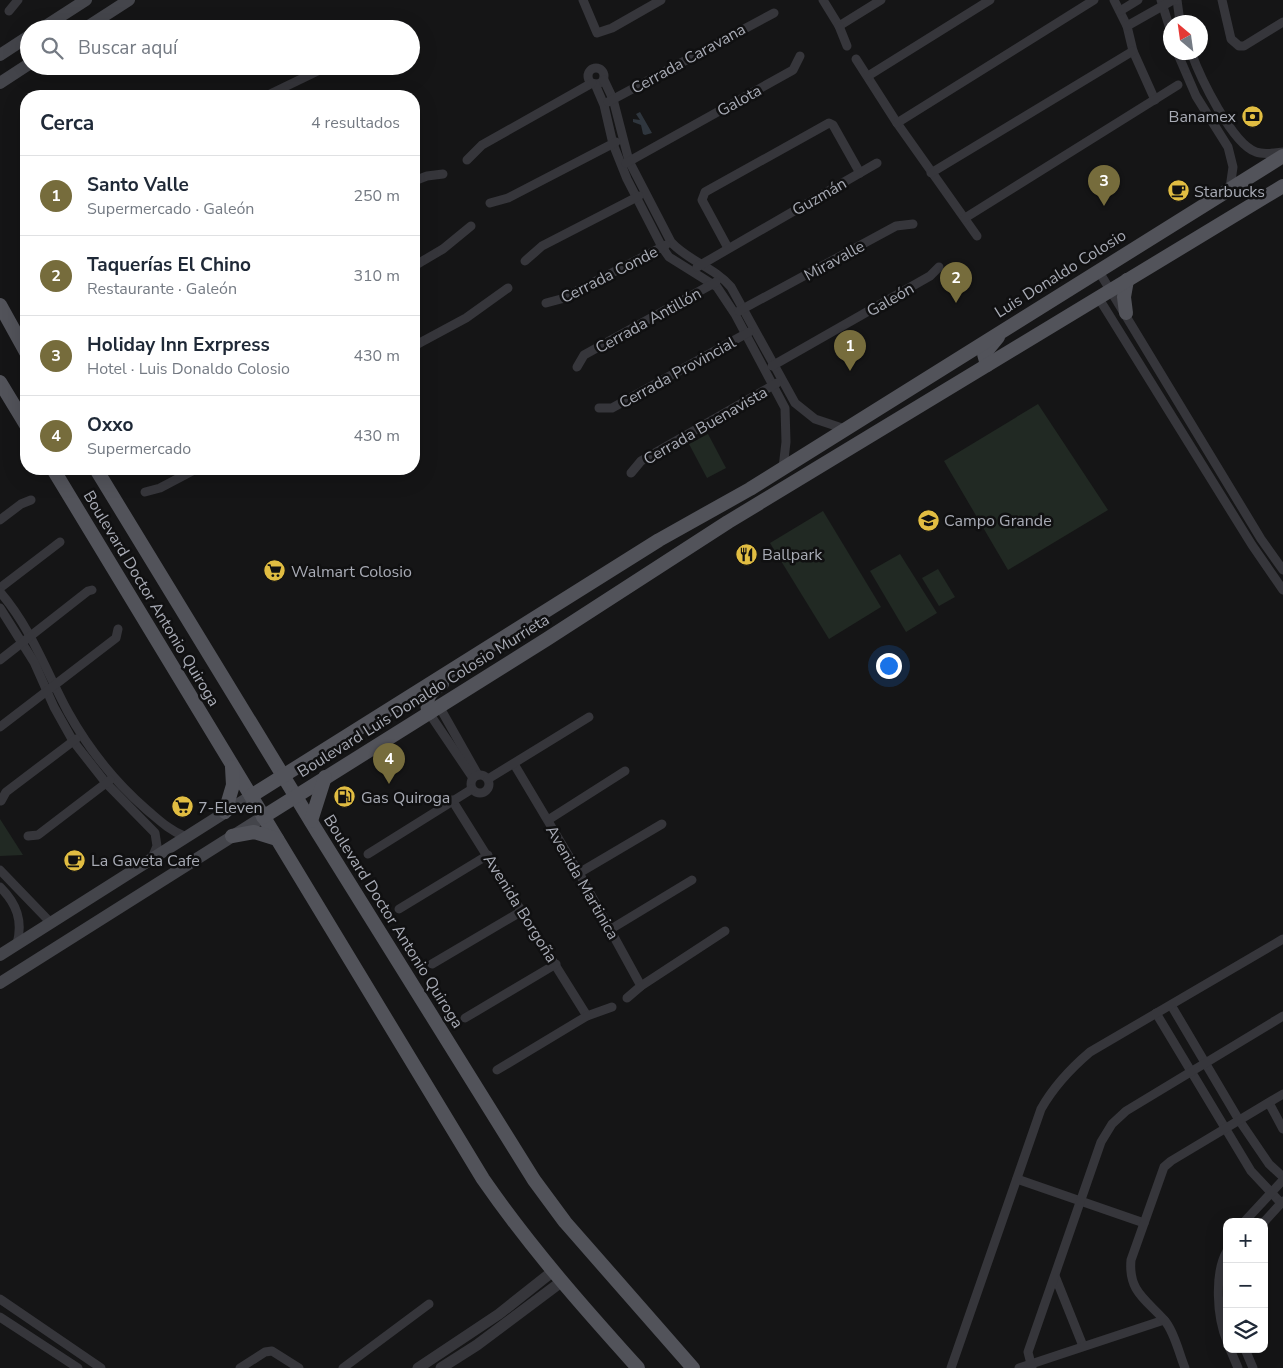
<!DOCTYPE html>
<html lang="es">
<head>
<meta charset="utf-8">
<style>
  :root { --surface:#fff; --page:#f6f6f7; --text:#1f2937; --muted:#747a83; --line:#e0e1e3; --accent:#766c3c }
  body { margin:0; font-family:"Nunito Sans",sans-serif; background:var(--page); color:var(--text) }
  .controls { position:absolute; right:15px; bottom:15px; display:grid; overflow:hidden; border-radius:10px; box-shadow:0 5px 20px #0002 }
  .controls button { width:45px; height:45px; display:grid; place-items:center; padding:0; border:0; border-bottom:1px solid var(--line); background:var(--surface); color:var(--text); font:25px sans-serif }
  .compass { position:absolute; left:1163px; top:15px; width:45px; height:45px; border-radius:50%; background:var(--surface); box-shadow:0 5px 20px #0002; rotate:331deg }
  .you { position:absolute; left:888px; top:665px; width:18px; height:18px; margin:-12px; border:4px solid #fff; border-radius:50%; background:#1a73e8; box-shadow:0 0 0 8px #1a73e833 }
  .badge { display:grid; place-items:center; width:32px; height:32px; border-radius:50%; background:var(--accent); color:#fff; font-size:16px; font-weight:700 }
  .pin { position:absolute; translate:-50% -41px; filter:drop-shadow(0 1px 2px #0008) }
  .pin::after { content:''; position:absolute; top:26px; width:18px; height:15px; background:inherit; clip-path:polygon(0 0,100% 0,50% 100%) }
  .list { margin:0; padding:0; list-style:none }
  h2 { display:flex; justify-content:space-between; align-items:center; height:65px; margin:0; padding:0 20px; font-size:21px }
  h2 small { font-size:16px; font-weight:400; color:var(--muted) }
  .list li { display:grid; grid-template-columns:32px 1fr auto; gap:15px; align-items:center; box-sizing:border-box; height:80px; padding:0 20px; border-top:1px solid var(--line) }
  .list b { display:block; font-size:19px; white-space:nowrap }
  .list p { margin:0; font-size:16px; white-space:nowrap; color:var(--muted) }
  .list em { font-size:16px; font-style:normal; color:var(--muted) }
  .icon { flex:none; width:28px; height:28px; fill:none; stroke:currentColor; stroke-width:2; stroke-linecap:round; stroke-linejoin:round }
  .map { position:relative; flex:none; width:1283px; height:1368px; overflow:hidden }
  .search { position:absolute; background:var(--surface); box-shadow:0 5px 20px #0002; left:20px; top:20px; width:400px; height:55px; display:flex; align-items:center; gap:12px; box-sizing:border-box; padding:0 18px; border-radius:28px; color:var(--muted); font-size:19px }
  .panel { position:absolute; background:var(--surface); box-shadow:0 5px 20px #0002; left:20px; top:90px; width:400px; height:385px; border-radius:20px }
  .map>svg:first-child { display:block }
  .green { fill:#212923 }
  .water { fill:#2f363e }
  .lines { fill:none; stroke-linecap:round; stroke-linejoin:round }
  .minor { stroke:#36363b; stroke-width:9 }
  .tertiary { stroke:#36363b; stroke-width:11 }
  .secondary { stroke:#44454b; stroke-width:12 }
  .primary { stroke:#52535a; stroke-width:14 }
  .labels { text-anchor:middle; stroke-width:5; stroke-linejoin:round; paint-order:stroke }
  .street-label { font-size:16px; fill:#a8abb5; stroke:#101011 }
  .poi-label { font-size:16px; fill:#a8abb5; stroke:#101011; text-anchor:start }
</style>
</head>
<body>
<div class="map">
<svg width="1283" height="1368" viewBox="0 0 1283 1368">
  <rect width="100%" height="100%" fill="#151516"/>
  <g class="green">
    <path d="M1038,404l70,106 -100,60 -64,-109z"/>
    <path d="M708,434l18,34 -19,10 -18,-34z"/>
    <path d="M823,511l58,96 -52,32 -59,-96z"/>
    <path d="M900,554l37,59 -31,19 -36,-61z"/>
    <path d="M938,569l17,28 -16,9 -17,-28z"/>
    <path d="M0,819l23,36 -23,1z"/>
  </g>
  <path class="water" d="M640,112l12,21 -7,2 -2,-1 -2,-9 -8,-3v-3l7,1 -4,-6z"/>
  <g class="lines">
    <g class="minor">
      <path d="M583,0l14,33 15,-5 49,-28"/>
      <path d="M823,0l16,26 42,-26"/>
      <path d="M1114,0l13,26 6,25 22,49"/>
      <path d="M1161,0l9,29"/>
      <path d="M1177,0l3,22"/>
      <path d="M1222,0l9,39 8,7h5l39,-24"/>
      <path d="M9,11l9,-11"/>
      <path d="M1120,11l18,-11"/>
      <path d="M839,26l8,20"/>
      <path d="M1127,26l46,-26"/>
      <path d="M1177,52l19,44 32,51 5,20 -3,21"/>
      <path d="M1191,52c9,25 41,92 65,100 8,3 18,1 27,0"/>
      <path d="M856,59l41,64 80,113"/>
      <circle cx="596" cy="76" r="8"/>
      <path d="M868,76l122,-76"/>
      <path d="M604,80l9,19 16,62 42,81c17,19 43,25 60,45l64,116 20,16 30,10"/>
      <path d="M595,84l9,21 9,39 14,35 35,68 7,10 48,30 18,27 50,94 1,34 -3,26"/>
      <path d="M266,96l62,-30"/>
      <path d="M608,102l166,-89"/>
      <path d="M897,123l197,-123"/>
      <path d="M467,160l15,-15 110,-62"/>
      <path d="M626,163l167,-93 7,-14"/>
      <path d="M931,173l202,-122"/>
      <path d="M414,181l13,-5 16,-2"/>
      <path d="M490,203l18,-5 108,-56"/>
      <path d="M965,218l213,-133"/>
      <path d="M728,248l-26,-48 3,-8 124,-69 4,2 27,48"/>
      <path d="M525,261l17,-15 97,-50"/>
      <path d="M414,266l29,-17 28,-23"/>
      <path d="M697,267l180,-104"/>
      <path d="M1098,270l163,269 22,31"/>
      <path d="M1098,297l154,248 31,45"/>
      <path d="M546,303l15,-4 105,-54"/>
      <path d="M739,311l157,-85 17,-2"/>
      <path d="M414,346l52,-28 42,-30"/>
      <path d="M772,366l158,-90 9,-9"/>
      <path d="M577,367l7,-12 132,-73"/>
      <path d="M599,408h13l137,-76"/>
      <path d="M631,473l10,-12 136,-78"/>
      <path d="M145,492l15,-4 36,-19"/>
      <path d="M0,520l21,-16 10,-4"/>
      <path d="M0,588l60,-46"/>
      <path d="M0,592c31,36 46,79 68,120 20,36 48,71 79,98 12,10 22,20 37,26"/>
      <path d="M0,608l34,54 20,45 19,34 33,42 49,50 2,13 -5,12"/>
      <path d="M0,660l88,-69 4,-1"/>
      <path d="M439,706l39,69"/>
      <path d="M429,713l44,65"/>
      <path d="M0,727l116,-89 2,-9"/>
      <path d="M514,764l65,109 62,113"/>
      <circle cx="480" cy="784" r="9"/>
      <path d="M488,779l101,-62"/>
      <path d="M452,800l135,216"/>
      <path d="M1,801l5,-9 70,-53"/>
      <path d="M548,820l77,-49"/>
      <path d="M28,836l10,-1 72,-55"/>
      <path d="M368,854l104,-65"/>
      <path d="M0,870l51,53"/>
      <path d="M579,873l83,-49"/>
      <path d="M0,887c17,17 23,34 17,57"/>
      <path d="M399,909l89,-54"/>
      <path d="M611,929l81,-49"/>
      <path d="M432,964l90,-53"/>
      <path d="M627,998l14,-12 84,-55"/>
      <path d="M1171,1005l68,115 30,44 14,13"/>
      <path d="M1156,1013l95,158 30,32"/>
      <path d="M465,1018l91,-54"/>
      <path d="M497,1070l90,-54 25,-9"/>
      <path d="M1269,1103l14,26"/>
      <path d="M1017,1179l127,44"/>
      <path d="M1244,1222l39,-42"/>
      <path d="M1264,1222l19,-21"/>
      <path d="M1227,1251c-13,22 -10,67 0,90"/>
      <path d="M1055,1276l28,70"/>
      <path d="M0,1299l101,69"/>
      <path d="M0,1317l78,51"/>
      <path d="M1230,1349l8,19"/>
      <path d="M1245,1349l8,19"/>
      <path d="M240,1368l25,-16 7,-1 27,17"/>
      <path d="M343,1368l86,-64"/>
      <path d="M951,1368l90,-259c13,-23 29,-40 49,-57l193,-113"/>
      <path d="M1019,1368l145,-48"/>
      <path d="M1032,1368l-4,-16 73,-210 11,-18 14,-13 157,-95"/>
      <path d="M1185,1368c-6,-14 -10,-35 -20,-47 -18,-21 -37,-29 -34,-61l33,-93 7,-6 112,-67"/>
    </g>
    <g class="tertiary">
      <path d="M418,1368l81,-54 53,-42"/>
      <path d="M441,1368l36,-23 84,-63"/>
    </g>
    <g class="secondary">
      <path d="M41,29l45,-29"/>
      <path d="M84,29l45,-29"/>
      <path d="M0,55l29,-19"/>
      <path d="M0,83l29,-19"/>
      <path d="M0,955l251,-159"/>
      <path d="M0,983l263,-166"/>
    </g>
    <g class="primary">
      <path d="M0,305l26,47"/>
      <path d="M1126,313l-2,-16 3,-17"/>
      <path d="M987,365l-3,-11 14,-17"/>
      <path d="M0,382l26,43"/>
      <path d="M53,469l430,710c47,68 100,128 155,189"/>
      <path d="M96,469l222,364 216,347 31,42 128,146"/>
      <path d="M429,713c-5,-15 1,-21 13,-29"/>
      <path d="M251,796l408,-256 91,-51 533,-333"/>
      <path d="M225,812l8,-27 -1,-18"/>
      <path d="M263,817l284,-178 181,-117 555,-336"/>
      <path d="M311,821l14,-44"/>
      <path d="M232,836l22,-4 23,7"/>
    </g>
  </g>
  <defs>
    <symbol id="bank-disc" viewBox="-11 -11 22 22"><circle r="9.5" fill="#e1bd42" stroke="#101011"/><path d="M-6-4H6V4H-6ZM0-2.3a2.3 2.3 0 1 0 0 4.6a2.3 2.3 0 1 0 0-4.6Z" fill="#111"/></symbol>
    <symbol id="cafe-disc" viewBox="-11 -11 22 22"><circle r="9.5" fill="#e1bd42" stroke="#101011"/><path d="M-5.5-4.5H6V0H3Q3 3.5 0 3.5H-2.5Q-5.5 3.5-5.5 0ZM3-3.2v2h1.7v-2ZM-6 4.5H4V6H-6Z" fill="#111"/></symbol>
    <symbol id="school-disc" viewBox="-11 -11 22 22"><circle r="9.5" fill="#e1bd42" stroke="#101011"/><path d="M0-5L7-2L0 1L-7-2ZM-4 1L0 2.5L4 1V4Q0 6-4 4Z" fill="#111"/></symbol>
    <symbol id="restaurant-disc" viewBox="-11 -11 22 22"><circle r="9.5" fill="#e1bd42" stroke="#101011"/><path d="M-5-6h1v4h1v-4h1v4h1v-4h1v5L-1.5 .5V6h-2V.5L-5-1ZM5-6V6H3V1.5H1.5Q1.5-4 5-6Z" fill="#111"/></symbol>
    <symbol id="supermarket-disc" viewBox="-11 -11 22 22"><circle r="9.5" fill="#e1bd42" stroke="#101011"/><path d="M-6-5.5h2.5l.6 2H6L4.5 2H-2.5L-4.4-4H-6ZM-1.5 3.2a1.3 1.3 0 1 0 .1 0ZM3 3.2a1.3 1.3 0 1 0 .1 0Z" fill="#111"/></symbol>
    <symbol id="fuel-disc" viewBox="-11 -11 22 22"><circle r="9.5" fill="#e1bd42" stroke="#101011"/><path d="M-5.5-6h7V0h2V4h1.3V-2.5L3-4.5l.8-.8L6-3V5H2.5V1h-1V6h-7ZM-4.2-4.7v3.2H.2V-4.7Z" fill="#111"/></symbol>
  </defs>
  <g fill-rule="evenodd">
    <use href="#bank-disc" x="1240" y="104" width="25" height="25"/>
    <use href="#cafe-disc" x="1166" y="178" width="25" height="25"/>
    <use href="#school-disc" x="916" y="508" width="25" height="25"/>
    <use href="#restaurant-disc" x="734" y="542" width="25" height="25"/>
    <use href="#supermarket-disc" x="262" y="558" width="25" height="25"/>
    <use href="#fuel-disc" x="332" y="784" width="25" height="25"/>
    <use href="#supermarket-disc" x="170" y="794" width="25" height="25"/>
    <use href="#cafe-disc" x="62" y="848" width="25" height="25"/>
  </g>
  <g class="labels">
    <g class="street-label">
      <text transform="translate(688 58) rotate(-29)" y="6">Cerrada Caravana</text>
      <text transform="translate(739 100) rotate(-29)" y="6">Galota</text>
      <text transform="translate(819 196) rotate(-30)" y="6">Guzmán</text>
      <text transform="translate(834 260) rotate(-29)" y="6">Miravalle</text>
      <text transform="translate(1060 273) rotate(-32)" y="6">Luis Donaldo Colosio</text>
      <text transform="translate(609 274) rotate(-27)" y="6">Cerrada Conde</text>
      <text transform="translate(890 299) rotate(-30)" y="6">Galeón</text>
      <text transform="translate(648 320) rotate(-29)" y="6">Cerrada Antillón</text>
      <text transform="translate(677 372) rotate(-29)" y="6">Cerrada Provincial</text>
      <text transform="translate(705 425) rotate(-30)" y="6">Cerrada Buenavista</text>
      <text transform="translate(152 598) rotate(59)" y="6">Boulevard Doctor Antonio Quiroga</text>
      <text transform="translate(423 695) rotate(-32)" y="6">Boulevard Luis Donaldo Colosio Murrieta</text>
      <text transform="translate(583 882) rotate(60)" y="6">Avenida Martinica</text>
      <text transform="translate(521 908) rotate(58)" y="6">Avenida Borgoña</text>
      <text transform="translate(394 921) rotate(58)" y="6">Boulevard Doctor Antonio Quiroga</text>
    </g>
    <g class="poi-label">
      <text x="1236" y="122" text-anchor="end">Banamex</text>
      <text x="1194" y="197">Starbucks</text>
      <text x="944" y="526">Campo Grande</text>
      <text x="762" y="560">Ballpark</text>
      <text x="291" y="577">Walmart Colosio</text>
      <text x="361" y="803">Gas Quiroga</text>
      <text x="198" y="813">7-Eleven</text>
      <text x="91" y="866">La Gaveta Cafe</text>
    </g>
  </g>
</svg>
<div class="controls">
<button>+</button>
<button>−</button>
<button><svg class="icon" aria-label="layers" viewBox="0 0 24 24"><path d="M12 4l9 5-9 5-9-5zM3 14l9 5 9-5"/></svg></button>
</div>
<svg class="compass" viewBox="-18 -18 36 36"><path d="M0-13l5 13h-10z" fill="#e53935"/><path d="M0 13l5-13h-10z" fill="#747a83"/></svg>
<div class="you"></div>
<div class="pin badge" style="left:850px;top:371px">1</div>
<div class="pin badge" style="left:956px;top:303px">2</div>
<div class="pin badge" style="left:1104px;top:206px">3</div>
<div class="pin badge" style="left:389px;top:784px">4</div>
<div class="search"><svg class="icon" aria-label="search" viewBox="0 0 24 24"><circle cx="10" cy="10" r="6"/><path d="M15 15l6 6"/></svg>Buscar aquí</div>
<section class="panel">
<h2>Cerca<small>4 resultados</small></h2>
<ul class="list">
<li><span class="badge">1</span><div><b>Santo Valle</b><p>Supermercado · Galeón</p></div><em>250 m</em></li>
<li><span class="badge">2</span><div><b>Taquerías El Chino</b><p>Restaurante · Galeón</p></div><em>310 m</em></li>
<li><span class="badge">3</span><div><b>Holiday Inn Exrpress</b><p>Hotel · Luis Donaldo Colosio</p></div><em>430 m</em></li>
<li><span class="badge">4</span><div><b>Oxxo</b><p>Supermercado</p></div><em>430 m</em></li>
</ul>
</section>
</div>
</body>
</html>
